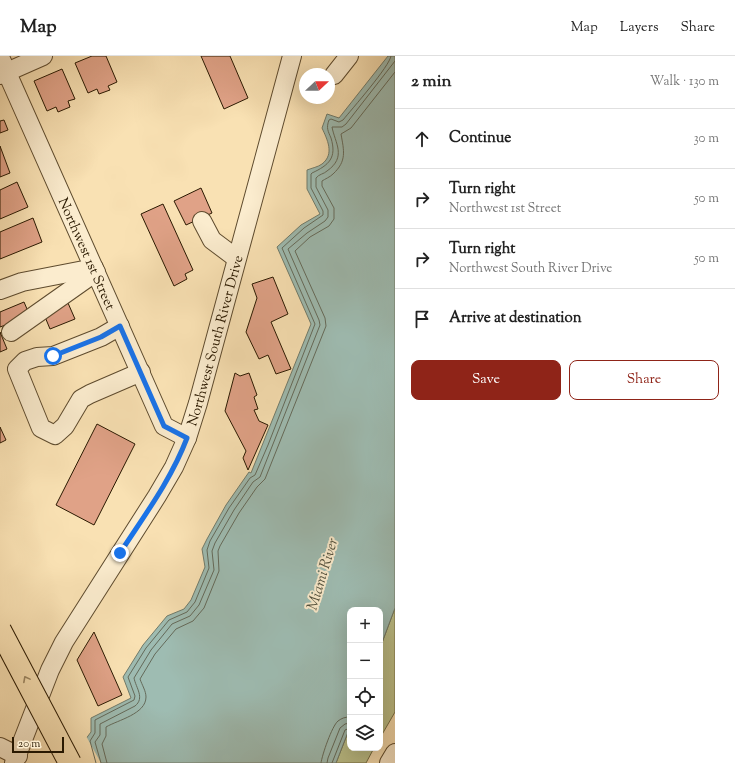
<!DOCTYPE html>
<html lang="en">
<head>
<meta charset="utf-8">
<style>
  :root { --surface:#fff; --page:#f2f2f2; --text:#222; --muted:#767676; --line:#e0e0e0; --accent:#8f2418 }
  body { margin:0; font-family:"Sorts Mill Goudy",serif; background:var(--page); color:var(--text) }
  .controls { position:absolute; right:12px; bottom:12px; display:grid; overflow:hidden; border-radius:8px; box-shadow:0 4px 16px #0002 }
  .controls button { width:36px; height:36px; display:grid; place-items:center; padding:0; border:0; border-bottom:1px solid var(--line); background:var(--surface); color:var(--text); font:20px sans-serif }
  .compass { position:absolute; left:299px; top:12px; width:36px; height:36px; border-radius:50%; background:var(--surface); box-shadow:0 4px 16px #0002; rotate:68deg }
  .scale { position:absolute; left:12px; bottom:10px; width:52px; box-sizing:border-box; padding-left:4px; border:2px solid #2a1901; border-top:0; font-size:11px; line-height:14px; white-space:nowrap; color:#2a1901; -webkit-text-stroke:3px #fbecce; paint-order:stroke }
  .stop { position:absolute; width:12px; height:12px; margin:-9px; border:3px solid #1a73e8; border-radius:50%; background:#fff }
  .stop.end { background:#1a73e8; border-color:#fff; box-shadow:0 1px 4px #0008 }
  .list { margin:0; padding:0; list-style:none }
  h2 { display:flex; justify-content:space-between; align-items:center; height:52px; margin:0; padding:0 16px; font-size:17px }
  h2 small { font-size:13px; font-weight:400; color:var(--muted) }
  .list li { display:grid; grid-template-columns:26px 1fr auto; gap:12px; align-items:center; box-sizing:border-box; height:60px; padding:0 16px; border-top:1px solid var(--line) }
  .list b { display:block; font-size:15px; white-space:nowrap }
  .list p { margin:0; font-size:13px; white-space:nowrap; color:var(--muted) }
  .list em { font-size:13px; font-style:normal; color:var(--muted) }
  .actions { display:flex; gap:8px; padding:12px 16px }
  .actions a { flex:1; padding:9px 0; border:1px solid var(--accent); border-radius:8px; text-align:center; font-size:14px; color:var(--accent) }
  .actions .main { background:var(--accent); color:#fff }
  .icon { flex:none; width:22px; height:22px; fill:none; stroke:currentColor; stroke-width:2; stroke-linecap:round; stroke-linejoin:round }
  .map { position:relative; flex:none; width:395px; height:707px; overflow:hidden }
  header { display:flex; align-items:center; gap:24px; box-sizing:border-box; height:56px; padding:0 20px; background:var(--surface); border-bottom:1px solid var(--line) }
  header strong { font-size:19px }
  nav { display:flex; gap:22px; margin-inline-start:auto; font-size:14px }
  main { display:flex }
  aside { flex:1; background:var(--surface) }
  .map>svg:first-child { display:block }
  .green { fill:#bdc38d; stroke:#746e47 }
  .water { fill:#9ebcb2; stroke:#707b6b }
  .pier { fill:#f9e1b3 }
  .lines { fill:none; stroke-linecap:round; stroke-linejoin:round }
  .shore { stroke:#646a5a; stroke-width:1 }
  .building { fill:#e0a287; stroke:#2a1901 }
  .minor-casing { stroke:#5e4b2e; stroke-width:20 }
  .minor { stroke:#fbecce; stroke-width:18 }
  .major-bridge-casing { stroke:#2a1901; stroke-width:24; stroke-linecap:butt }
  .major-bridge { stroke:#f9e1b3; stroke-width:22 }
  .oneway { stroke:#9c8763 }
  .route { stroke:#1a73e8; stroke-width:5 }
  .labels { text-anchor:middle; stroke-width:4; stroke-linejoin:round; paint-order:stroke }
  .street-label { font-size:14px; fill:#2a1901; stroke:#fbecce }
  .water-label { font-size:15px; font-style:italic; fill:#53523f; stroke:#fbecce }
</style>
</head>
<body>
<header>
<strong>Map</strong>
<nav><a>Map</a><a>Layers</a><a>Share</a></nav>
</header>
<main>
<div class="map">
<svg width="395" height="707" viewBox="0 0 395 707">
  <rect width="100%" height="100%" fill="#f9e1b3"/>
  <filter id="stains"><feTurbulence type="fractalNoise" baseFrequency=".005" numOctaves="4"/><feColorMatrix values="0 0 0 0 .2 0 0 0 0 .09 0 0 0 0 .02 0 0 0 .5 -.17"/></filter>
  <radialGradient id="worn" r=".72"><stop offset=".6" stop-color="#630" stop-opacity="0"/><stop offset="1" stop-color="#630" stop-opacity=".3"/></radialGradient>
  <g class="green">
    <path d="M395,552v104l-15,26v-90z"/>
    <path d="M350,671v21h24l-8,15h-30z"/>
  </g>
  <path class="water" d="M388,0h7v552l-15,40v-38h-30v117l-14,36h-244l-7,-23 6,-8v-14l40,-20 -8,-21 20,-32 24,-29 17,-7 7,-9 14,-33 -3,-18 5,-10 19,-34 23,-33 2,1 60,-149 -34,-77 24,-22 19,-11 -13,-25v-19c5,-2 11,-3 15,-6 13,-10 5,-25 0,-36l5,-14 12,4z"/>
  <path class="pier" d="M86,680l15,27h-11l-7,-23z"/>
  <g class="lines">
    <g class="shore">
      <path d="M96,707l-6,-22 5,-8v-13l39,-20 1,-4 -7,-19 18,-29 23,-28 18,-8 8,-10 14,-34 -2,-18 3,-9 19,-33 21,-30 5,-3 13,-30 47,-121 -33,-76 22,-20 19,-13v-4l-12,-23v-14l1,-1c17,-8 25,-15 19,-35 -3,-7 -5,-10 -2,-18l2,-1 8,3 4,-2c8,-10 47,-54 48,-64"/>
      <path d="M101,707l-6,-21 5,-7v-11l35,-18c10,-8 1,-18 -1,-28l17,-28 21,-26 18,-8 9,-11 15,-35 -2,-19 3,-8 19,-33 19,-28 7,-5 60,-152 -1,-5 -31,-71 19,-16 18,-12 3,-4v-7l-12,-23v-9c3,-4 8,-4 11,-7 20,-14 8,-28 5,-44h10l4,-3 49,-63"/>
      <path d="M107,707l-5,-19 4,-8v-9c12,-7 40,-13 40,-30 0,-6 -4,-12 -6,-18l15,-25 21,-25 17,-8 11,-13 15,-37 -1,-20 2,-5 19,-33 18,-26 8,-8 61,-153 -1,-8 -30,-67 15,-14 19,-11 5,-7v-11l-12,-22v-5c3,-2 8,-4 11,-7 14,-13 11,-23 8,-40l10,-6 44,-56"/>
      <path d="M321,707c1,-8 11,-37 17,-42 4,-3 7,-4 12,-4"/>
      <path d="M327,707l1,-5 12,-30 5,-4 5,-1"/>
      <path d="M332,707l13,-33 5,-2"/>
    </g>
  </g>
  <g class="building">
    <path d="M92,0h14l11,26 -9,4 2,4 -11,4 -2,-5 -9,4 -13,-30z"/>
    <path d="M201,0h29l18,42 -24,11z"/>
    <path d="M62,13l13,30 -7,2 2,6 -12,5 -2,-5 -9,4 -13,-30z"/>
    <path d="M4,64l4,10 -8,3v-12z"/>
    <path d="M0,90l10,27 -10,4z"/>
    <path d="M17,126l11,25 -28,12v-29z"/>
    <path d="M201,132l11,25 -26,12 -12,-24z"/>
    <path d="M163,148l30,66 -8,4 2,5 -13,7 -33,-72z"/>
    <path d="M33,162l9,24 -42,17v-27z"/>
    <path d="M273,221l15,37 -17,8 20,47 -15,5 -8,-19 -9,4 -13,-27 11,-34 -5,-14z"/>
    <path d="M24,246l6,14 -30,11v-15z"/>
    <path d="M68,247l7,16 -25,10 -7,-17z"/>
    <path d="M0,276l7,17 -7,3z"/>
    <path d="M235,317l5,3 9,-3 8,22 -3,2 4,12 -4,1 5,11 9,4 -20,45 -5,-12 3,-7 -21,-40z"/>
    <path d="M97,368l38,20 -41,81 -38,-20z"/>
    <path d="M0,371l6,13 -6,3z"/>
    <path d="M94,576l28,63 -24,11 -21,-46z"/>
  </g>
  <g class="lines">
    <defs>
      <g id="minor">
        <path id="s1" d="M0,1l164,369 23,12"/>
        <path d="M0,19l43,-19"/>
        <path d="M334,19l15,-19"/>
        <path d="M202,165l10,19 24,18"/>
        <path d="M0,234l22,-8 72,-14"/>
        <path d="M120,270l-19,11 -48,19 -16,1 -12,4 -8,8 24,59 14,7 10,-9 16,-27 9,-5 51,-22"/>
        <path d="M11,276l85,-60"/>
        <path d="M0,691l18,9"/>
        <path id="s2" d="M14,707l36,-93 14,-28 93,-146 17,-29 13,-29 11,-35 94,-347"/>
        <path d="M389,707l6,-10"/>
      </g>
    </defs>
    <use href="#minor" class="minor-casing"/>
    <use href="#minor" class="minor"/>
    <defs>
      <path id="major-bridge" d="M0,574l70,133"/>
    </defs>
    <use href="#major-bridge" class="major-bridge-casing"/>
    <use href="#major-bridge" class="major-bridge"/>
  </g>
  <defs><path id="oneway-chevron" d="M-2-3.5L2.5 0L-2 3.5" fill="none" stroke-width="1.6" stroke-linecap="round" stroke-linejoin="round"/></defs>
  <use class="oneway" href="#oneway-chevron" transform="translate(26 623) rotate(-118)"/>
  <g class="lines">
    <path class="route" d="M53,300l48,-19 19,-11 44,100 23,12c-16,42 -43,78 -67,115"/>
  </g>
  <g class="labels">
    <g class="street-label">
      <text dy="5" stroke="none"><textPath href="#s1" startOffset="215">Northwest 1st Street</textPath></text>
      <text dy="5" stroke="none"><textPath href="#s2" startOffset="471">Northwest South River Drive</textPath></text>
    </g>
    <g class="water-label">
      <text transform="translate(322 518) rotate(-73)" y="5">Miami River</text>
    </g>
  </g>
  <rect width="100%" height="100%" filter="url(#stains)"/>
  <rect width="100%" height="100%" fill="url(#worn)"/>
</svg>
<div class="controls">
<button>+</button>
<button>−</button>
<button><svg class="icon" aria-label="locate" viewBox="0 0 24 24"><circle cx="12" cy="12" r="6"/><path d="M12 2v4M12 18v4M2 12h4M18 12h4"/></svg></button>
<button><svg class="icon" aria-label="layers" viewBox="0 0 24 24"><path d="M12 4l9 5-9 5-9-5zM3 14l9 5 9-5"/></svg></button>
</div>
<svg class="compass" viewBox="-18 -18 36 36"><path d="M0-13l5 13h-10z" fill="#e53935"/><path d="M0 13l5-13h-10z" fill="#767676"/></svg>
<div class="scale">20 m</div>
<div class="stop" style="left:53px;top:300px"></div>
<div class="stop end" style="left:120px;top:497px"></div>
</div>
<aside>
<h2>2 min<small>Walk · 130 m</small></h2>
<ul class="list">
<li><svg class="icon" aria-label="ahead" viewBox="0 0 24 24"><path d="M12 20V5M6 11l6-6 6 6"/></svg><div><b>Continue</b></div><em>30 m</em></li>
<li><svg class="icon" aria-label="right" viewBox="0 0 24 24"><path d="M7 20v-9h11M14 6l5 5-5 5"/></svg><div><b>Turn right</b><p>Northwest 1st Street</p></div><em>50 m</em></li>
<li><svg class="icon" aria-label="right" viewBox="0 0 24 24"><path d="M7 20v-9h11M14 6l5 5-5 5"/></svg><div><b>Turn right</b><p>Northwest South River Drive</p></div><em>50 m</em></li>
<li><svg class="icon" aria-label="arrive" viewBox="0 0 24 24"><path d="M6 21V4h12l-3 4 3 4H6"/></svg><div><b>Arrive at destination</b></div></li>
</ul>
<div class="actions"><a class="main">Save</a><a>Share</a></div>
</aside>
</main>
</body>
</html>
